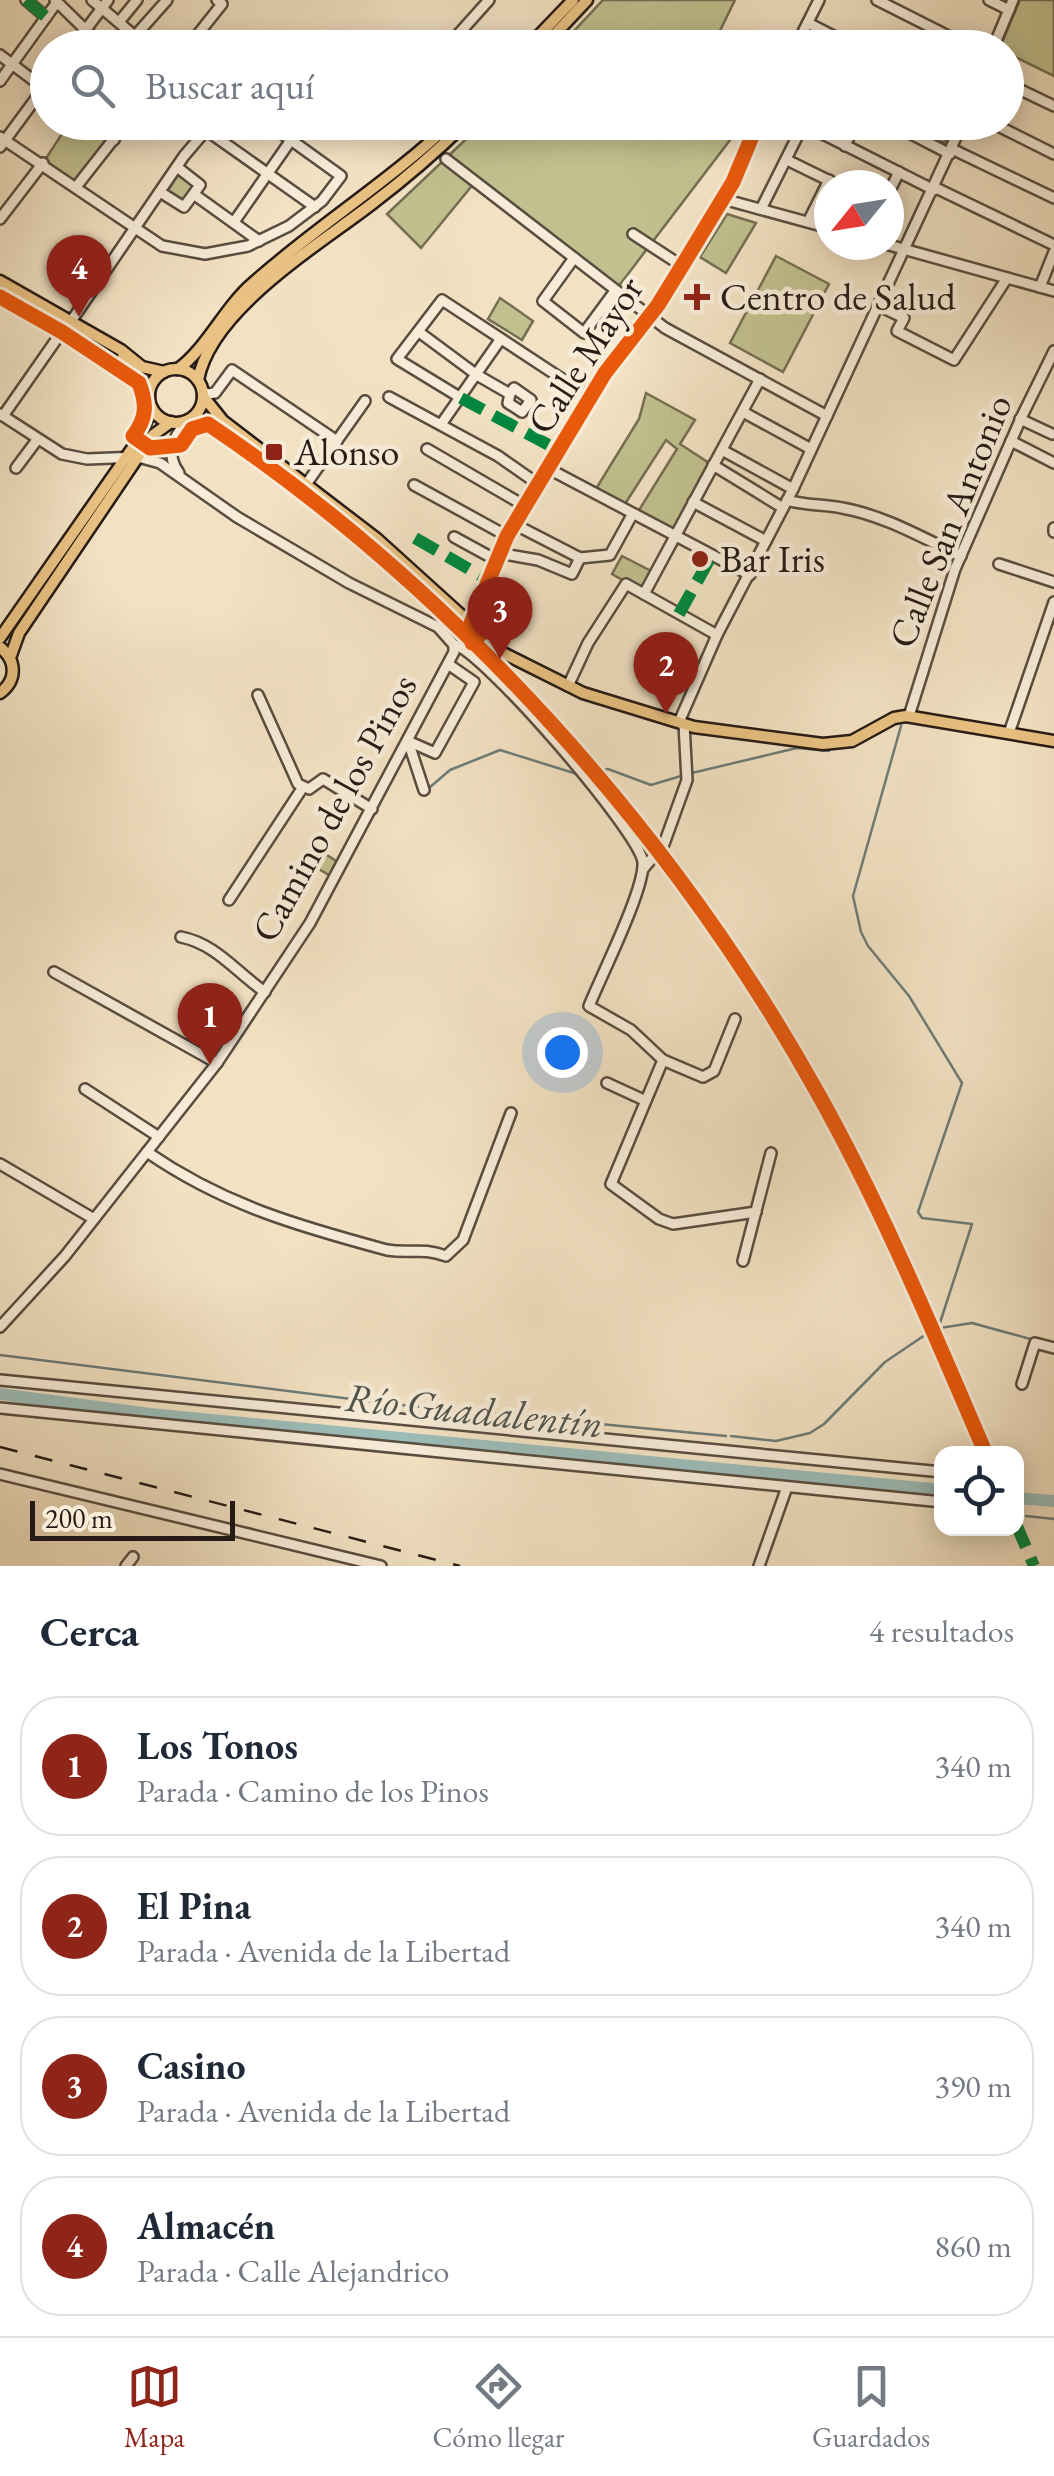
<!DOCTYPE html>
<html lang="es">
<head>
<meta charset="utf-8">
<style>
  :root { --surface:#fff; --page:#f6f6f7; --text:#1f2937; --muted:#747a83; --line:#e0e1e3; --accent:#8f2418 }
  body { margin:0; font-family:"EB Garamond",serif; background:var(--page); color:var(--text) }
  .controls { position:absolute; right:30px; bottom:30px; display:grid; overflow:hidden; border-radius:20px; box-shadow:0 5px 25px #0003 }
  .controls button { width:90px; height:90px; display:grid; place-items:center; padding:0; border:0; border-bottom:2px solid var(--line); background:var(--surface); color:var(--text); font:50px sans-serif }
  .compass { position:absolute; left:814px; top:170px; width:90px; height:90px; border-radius:50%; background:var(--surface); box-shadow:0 5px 25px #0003; rotate:240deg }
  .scale { position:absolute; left:30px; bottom:25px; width:205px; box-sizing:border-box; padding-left:10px; border:5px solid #261b15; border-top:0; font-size:28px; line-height:35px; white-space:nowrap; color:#261b15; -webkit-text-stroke:8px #f7ecd8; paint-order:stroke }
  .you { position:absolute; left:562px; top:1052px; width:35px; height:35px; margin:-25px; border:8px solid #fff; border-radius:50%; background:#1a73e8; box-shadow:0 0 0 15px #1a73e833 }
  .badge { display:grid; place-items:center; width:65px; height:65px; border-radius:50%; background:var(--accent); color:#fff; font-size:32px; font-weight:700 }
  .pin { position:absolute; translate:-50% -82px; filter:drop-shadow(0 2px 5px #0008) }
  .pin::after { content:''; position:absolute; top:52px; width:35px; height:30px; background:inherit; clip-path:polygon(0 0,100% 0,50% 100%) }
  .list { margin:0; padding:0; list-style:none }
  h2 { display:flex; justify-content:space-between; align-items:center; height:130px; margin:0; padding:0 40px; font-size:42px }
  h2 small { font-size:32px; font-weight:400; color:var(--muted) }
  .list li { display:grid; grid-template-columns:65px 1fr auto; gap:30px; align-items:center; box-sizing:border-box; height:140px; margin:0 20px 20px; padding:0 20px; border:2px solid var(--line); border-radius:40px }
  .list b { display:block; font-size:38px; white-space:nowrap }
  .list p { margin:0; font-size:32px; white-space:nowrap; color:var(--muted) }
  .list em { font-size:32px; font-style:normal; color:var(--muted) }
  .icon { flex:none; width:55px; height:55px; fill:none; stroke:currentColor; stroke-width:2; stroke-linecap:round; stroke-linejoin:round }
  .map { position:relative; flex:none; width:1054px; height:1566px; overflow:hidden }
  .search { position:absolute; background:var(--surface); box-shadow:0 5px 25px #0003; left:30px; right:30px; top:30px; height:110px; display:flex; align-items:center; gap:25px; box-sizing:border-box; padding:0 35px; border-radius:55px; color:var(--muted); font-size:38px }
  .sheet { height:770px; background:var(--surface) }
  nav { display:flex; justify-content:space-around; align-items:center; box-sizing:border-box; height:140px; border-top:2px solid var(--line); background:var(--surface); font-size:28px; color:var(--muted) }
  nav a { display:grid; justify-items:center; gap:5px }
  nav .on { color:var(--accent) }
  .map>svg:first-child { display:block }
  .green { fill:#c1c18f; stroke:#746e52; stroke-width:2.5 }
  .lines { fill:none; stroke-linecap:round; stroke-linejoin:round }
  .stream { stroke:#6d7c77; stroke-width:2.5 }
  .river { stroke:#9cbdb9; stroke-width:12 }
  .minor-casing { stroke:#594d40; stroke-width:14 }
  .major-casing { stroke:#261b15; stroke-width:15 }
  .minor { stroke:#f7ecd8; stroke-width:9 }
  .major { stroke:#e9c182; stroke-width:10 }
  .rail { stroke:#261b15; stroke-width:2.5; stroke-dasharray:18 18; stroke-linecap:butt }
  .quiet { stroke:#00873e; stroke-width:12; stroke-dasharray:25 12; stroke-linecap:butt }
  .cycleway-casing { stroke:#f7ecd8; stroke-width:21 }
  .cycleway { stroke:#e8590c; stroke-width:15 }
  .poi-dot { fill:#8f2418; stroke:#f7ecd8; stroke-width:4 }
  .labels { text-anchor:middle; stroke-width:9; stroke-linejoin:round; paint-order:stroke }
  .poi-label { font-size:38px; fill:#261b15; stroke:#f7ecd8; text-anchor:start }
  .street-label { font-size:38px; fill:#261b15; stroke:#f7ecd8 }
  .water-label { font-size:40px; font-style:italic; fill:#4f544e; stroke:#f7ecd8 }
</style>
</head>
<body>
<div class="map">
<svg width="1054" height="1566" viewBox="0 0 1054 1566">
  <rect width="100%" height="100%" fill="#f2e2c3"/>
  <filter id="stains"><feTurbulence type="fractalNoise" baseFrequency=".002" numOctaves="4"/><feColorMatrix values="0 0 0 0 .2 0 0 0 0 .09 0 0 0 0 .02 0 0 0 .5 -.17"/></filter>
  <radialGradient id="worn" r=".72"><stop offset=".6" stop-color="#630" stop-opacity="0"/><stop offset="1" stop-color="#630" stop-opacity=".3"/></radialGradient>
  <g class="green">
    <path d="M603,0h132l-23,47h-153z"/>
    <path d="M1020,0h34v76l-47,-23 -1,-5 -6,-1z"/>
    <path d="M69,123h16l24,16 -33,48 -33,-24z"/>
    <path d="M483,123h260l-128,168 -140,-109 -54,66 -34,-34z"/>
    <path d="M902,123h54l-12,20z"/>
    <path d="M181,170l15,10 -8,24 -23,-9z"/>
    <path d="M727,214l29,9 -30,50 -26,-16z"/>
    <path d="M776,256l53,28 -46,88 -53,-29z"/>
    <path d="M500,298l33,23 -11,19 -34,-21z"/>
    <path d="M646,393l49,27 -15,24 32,21 -39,70 -37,-20 41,-66 -11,-9 -43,67 -29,-15 45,-73z"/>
    <path d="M622,556l31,16 -10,20 -31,-18z"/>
    <path d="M315,847l24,16 -7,14 -28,-17z"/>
  </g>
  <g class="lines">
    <g class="stream">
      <path d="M901,726l-48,170 8,36 7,14 41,50 53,87 -44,129 4,6 50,6 -34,105"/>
      <path d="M599,770l9,-1 43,16 30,-9"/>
      <path d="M692,773l105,-25 32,3"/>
      <path d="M429,788l21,-18 50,-20 77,24"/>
      <path d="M940,1328l32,-5 62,17"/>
      <path d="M0,1355l391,49 335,32"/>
      <path d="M731,1436l45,5 34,-8 14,-9 61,-62 43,-29"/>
      <path d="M1026,1516l28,3"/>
    </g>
    <g class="river">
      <path d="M0,1394l150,20 792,76"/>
      <path d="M1016,1498l38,3"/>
    </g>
    <defs>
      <g id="minor">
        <path d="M26,0l20,17"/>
        <path d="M55,0l49,48"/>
        <path d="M92,0l57,48"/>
        <path d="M877,0l95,48"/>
        <path d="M989,0l20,10"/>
        <path d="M119,22l18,-22"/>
        <path d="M808,23l49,25"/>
        <path d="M135,36l32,-36"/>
        <path d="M72,48l36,-48"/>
        <path d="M187,48l35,-44 -5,-4"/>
        <path d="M446,48l43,-48"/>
        <path d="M795,48l24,-48"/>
        <path d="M993,48l20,-48"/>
        <path d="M0,55l45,34"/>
        <path d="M0,81l57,-79"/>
        <path d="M1006,83l48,23"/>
        <path d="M91,122l23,18"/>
        <path d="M799,122l135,68"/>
        <path d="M888,122l62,32"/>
        <path d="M990,122l64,32"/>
        <path d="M206,130l109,77"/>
        <path d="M0,137l162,109 43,8 43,-8 41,-20 33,-25 19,-25 -75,-54"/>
        <path d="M845,146l11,-24"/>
        <path d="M0,147l48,-65"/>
        <path d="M952,149l102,49"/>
        <path d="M446,159l219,169 162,88"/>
        <path d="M787,160l51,25"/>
        <path d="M76,187l51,-65"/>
        <path d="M936,188l118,57"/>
        <path d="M160,192l24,15 16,-22 -23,-18"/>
        <path d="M889,192l10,-20"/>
        <path d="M195,195l64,46"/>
        <path d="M723,199l106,29"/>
        <path d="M761,209l42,-84"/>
        <path d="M0,219l43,-56"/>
        <path d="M234,222l57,-82"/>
        <path d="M808,222l21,-42"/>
        <path d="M633,234l49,32"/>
        <path d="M889,245l165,46"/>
        <path d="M574,258l-31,43 41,32 31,-42"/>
        <path d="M1040,287l14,-35"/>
        <path d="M879,306l25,12 -7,13 57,29 53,-82"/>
        <path d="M72,320l112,-164 29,-34"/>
        <path d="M419,332l58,43 33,19 4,-6 17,12 -9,12 -14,-9 2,-9"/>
        <path d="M202,390l5,4 8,-1 17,-23 105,71"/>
        <path d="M389,397l109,59 40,28"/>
        <path d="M461,398l-64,-39 45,-59 149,98"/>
        <path d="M743,412l68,37"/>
        <path d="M0,414l62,40 25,5 51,-2 22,6 77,54 112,66 89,44 16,18"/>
        <path d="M3,416l53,-76"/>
        <path d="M1020,419l32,15"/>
        <path d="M442,423l58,-83"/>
        <path d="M1011,441l43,22"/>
        <path d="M427,449l98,57"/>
        <path d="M722,450l71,39"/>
        <path d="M713,465l70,43"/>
        <path d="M16,468l21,-28"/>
        <path d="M549,469l201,106"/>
        <path d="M179,473c-14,-19 -6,-37 9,-53"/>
        <path d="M307,483l58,-82"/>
        <path d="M414,485l93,51"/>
        <path d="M787,500c19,6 36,4 55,8 41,7 81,30 119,48"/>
        <path d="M693,502l73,39"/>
        <path d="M514,524l66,34 30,-3 22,-40"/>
        <path d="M1054,528v4"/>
        <path d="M454,537l42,23"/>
        <path d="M498,553l40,7 34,14 8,-16"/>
        <path d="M999,564l55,18"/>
        <path d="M644,594l116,-215"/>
        <path d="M471,623l36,-87 98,-163 53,-68 24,-39 51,-84 25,-60"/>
        <path d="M454,645c26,2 185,186 189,217 2,27 -42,114 -54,144l42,24 32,30 40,17 11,-6 21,-52"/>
        <path d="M568,686l20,-43 38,-59 91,51"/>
        <path d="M258,695l40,89 11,5 14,-10 49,30"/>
        <path d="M909,716l46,-147 67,-153 32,-65"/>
        <path d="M679,722l38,-87 76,-146 170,-367"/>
        <path d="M1009,733l45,-131"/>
        <path d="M408,741l16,49"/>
        <path d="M410,742l25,11 39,-71 -26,-18"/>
        <path d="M643,869l21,-25 23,-64 -3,-56"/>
        <path d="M229,900l74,-113"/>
        <path d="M181,937c35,7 55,35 84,55"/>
        <path d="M54,972l163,91"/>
        <path d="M663,1060l-52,124 48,35 14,5 83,-12"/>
        <path d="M607,1083l37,17"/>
        <path d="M85,1089l74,48"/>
        <path d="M147,1152c77,53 151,74 240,98 25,4 34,-3 59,6l17,-16 48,-127"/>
        <path d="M0,1164l94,55"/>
        <path d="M743,1261l28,-108"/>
        <path d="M0,1327l65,-71 152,-193 93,-140 144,-271v-7"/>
        <path d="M0,1380l942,92"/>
        <path d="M1022,1384l13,-41 19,5"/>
        <path d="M0,1408l942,94"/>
        <path d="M0,1474l381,92"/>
        <path d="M126,1566l7,-9"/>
        <path d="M759,1566l28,-79"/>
      </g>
      <g id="major">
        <path d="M527,48l46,-48"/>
        <path d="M542,48l45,-48"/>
        <path d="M0,281l121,69 21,17 22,5"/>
        <path d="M123,357l26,38"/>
        <path d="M178,369c29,-21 46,-61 75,-86 64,-57 137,-102 199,-161"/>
        <circle cx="176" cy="396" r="27"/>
        <path d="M198,380c13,-71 121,-135 175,-177 33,-25 64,-52 94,-81"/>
        <path d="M203,396l20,25 154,118 126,114 80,40 111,34 129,17 29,-3 42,-23 12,-2 148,25"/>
        <path d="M0,638l138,-198 14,-32"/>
        <path d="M0,647c17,14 17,33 0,46"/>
        <path d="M10,658l9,-25 127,-188 7,-10 18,-13"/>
      </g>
    </defs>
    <use href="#minor" class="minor-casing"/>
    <use href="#major" class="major-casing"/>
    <use href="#minor" class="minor"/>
    <use href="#major" class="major"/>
    <path class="rail" d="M0,1447l460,119"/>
    <g class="quiet">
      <path d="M26,0l20,17"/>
      <path d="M461,398l99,53"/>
      <path d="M415,538l75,43"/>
      <path d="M679,614l33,-59"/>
      <path d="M1016,1524l18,42"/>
    </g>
    <defs>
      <g id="cycleway">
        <path d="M0,297l62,35 77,51c8,21 8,35 -6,53l17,12 31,-3 11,-16 16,-5c246,165 464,408 608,666 66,117 117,241 170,364"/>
        <path d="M472,643l9,-9 -10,-11 36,-87 98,-163 53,-68 24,-39 51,-84 25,-60"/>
      </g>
    </defs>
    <use href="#cycleway" class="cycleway-casing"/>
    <use href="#cycleway" class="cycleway"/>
  </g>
  <g class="poi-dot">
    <path d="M692 282h10v10h10v10h-10v10h-10v-10h-10v-10h10z"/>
    <rect x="264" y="442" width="20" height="20" rx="5"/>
    <circle cx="700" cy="559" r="10"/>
  </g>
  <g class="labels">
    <g class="poi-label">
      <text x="720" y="310">Centro de Salud</text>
      <text x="294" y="465">Alonso</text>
      <text x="720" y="572">Bar Iris</text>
    </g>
    <g class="street-label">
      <text transform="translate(585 355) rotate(-57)" y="13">Calle Mayor</text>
      <text transform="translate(950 521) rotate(-68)" y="13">Calle San Antonio</text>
      <text transform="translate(334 808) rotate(-61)" y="13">Camino de los Pinos</text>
    </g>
    <g class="water-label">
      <text transform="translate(474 1410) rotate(6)" y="14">Río Guadalentín</text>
    </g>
  </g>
  <rect width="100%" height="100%" filter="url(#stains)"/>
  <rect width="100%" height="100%" fill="url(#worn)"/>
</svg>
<div class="controls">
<button><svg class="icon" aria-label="locate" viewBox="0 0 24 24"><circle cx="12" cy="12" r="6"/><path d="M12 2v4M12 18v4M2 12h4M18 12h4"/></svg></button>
</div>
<svg class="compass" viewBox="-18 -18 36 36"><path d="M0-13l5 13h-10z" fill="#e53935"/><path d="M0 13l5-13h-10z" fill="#747a83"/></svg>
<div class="scale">200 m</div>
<div class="you"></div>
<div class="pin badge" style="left:210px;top:1065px">1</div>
<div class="pin badge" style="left:666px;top:714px">2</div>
<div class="pin badge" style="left:500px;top:659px">3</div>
<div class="pin badge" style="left:79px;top:317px">4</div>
<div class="search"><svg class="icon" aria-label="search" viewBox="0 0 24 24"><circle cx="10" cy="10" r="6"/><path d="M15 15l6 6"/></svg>Buscar aquí</div>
</div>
<section class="sheet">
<h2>Cerca<small>4 resultados</small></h2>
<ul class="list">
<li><span class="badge">1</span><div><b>Los Tonos</b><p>Parada · Camino de los Pinos</p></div><em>340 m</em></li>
<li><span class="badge">2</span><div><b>El Pina</b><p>Parada · Avenida de la Libertad</p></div><em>340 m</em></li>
<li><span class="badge">3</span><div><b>Casino</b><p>Parada · Avenida de la Libertad</p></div><em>390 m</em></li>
<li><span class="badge">4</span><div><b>Almacén</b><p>Parada · Calle Alejandrico</p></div><em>860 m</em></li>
</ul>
</section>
<nav>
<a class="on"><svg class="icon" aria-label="map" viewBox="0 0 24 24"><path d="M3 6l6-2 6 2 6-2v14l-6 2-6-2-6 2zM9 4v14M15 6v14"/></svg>Mapa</a>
<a><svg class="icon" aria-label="directions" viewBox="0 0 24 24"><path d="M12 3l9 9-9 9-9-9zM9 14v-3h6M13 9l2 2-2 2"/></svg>Cómo llegar</a>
<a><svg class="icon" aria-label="saved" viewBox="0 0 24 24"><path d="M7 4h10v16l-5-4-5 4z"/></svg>Guardados</a>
</nav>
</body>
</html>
